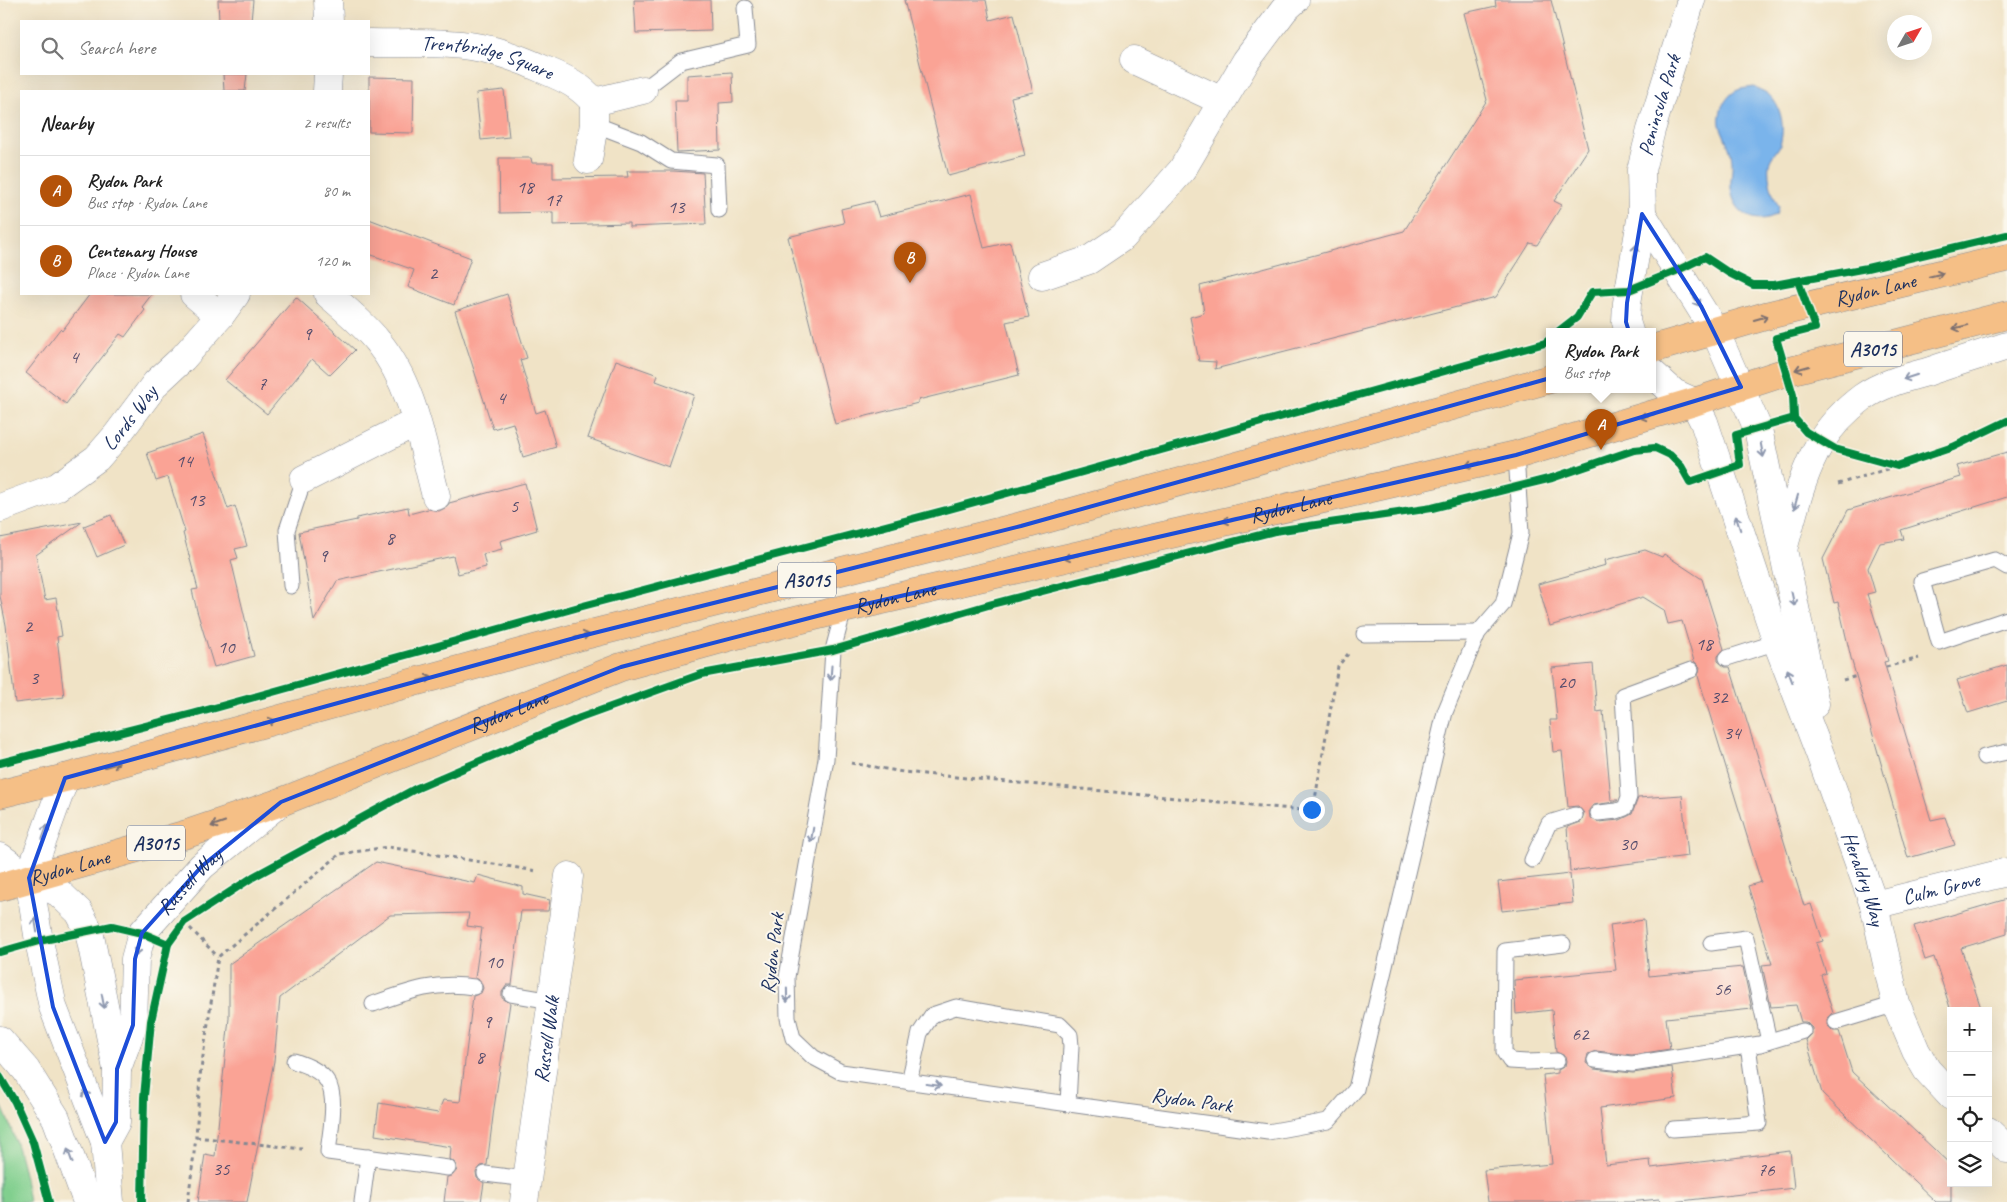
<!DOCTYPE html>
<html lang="en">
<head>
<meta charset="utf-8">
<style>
  :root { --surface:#fff; --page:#f6f6f6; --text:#222; --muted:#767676; --line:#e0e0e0; --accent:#b45309 }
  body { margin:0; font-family:Caveat,sans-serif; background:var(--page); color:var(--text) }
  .controls { position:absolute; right:15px; bottom:15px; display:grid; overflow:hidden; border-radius:0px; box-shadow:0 5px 20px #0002 }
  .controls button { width:45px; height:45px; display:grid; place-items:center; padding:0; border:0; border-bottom:1px solid var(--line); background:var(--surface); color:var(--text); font:25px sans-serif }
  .compass { position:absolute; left:1887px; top:15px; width:45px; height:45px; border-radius:50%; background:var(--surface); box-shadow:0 5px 20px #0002; rotate:51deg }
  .you { position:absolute; left:1311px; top:809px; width:18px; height:18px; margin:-12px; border:4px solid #fff; border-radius:50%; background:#1a73e8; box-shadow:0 0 0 8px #1a73e833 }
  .badge { display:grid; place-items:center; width:32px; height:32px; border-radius:50%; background:var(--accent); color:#fff; font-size:16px; font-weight:700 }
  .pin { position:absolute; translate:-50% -41px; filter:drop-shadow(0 1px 2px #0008) }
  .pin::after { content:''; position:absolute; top:26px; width:18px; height:15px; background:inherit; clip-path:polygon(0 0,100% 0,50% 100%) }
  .popup { position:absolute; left:1546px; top:328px; width:110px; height:65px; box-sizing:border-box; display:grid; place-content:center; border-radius:0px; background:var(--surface); filter:drop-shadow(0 1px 4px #0005); font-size:16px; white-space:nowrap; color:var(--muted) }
  .popup b { font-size:19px; color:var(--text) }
  .popup::after { content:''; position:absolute; left:50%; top:100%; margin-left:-10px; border:10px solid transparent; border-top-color:var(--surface) }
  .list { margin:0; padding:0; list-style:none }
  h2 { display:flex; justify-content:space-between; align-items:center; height:65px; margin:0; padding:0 20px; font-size:21px }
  h2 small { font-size:16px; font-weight:400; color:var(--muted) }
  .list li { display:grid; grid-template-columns:32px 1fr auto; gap:15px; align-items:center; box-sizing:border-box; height:70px; padding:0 20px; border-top:1px solid var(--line) }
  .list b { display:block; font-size:19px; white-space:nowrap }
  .list p { margin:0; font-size:16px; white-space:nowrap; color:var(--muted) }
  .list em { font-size:16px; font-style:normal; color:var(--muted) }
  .icon { flex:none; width:28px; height:28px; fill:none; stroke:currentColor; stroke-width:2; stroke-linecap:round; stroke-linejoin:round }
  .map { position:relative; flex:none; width:2007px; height:1202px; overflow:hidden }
  .search { position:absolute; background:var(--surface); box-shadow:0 5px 20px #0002; left:20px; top:20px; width:350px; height:55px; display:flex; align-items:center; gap:12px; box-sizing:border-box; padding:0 18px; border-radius:0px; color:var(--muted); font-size:19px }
  .panel { position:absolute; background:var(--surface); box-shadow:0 5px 20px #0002; left:20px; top:90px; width:350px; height:205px; border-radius:0px }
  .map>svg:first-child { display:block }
  .green { fill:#81cf8e; stroke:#4e7f76 }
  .water { fill:#7ab4eb; stroke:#4a72a4 }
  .building { fill:#faa395 }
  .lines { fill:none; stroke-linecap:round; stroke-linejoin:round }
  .lane-casing { stroke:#868992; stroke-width:17 }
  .street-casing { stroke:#868992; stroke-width:29 }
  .primary-casing { stroke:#868992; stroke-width:29 }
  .path { stroke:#868992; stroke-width:3; stroke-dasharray:4 4; stroke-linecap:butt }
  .lane { stroke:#fff; stroke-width:15 }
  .street { stroke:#fff; stroke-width:28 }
  .primary { stroke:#f5bf86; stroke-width:28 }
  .cycleway-casing { stroke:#fbf7ec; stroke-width:11 }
  .cycleway { stroke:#00873e; stroke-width:8 }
  .oneway { stroke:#8d97ae }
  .oneway2 { stroke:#7d7070 }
  .marked { fill:none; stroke:#1d4ed8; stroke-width:4; stroke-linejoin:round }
  .labels { text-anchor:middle; stroke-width:4; stroke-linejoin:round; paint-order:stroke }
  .number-label { font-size:19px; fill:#534c6c }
  .shield { fill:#fbf7ec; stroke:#5e6b89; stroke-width:1 }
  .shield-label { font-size:20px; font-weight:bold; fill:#1b2f5e }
  .street-label { font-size:21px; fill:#1b2f5e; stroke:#fbf7ec }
</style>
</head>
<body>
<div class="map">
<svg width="2007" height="1202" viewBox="0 0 2007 1202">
  <rect width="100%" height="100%" fill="#fbf7ec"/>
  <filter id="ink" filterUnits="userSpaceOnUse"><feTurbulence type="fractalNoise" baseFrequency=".02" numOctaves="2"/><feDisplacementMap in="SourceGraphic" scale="10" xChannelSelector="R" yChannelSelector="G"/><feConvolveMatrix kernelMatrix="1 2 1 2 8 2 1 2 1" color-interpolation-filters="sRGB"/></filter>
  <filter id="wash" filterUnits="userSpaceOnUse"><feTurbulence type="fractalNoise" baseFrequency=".0096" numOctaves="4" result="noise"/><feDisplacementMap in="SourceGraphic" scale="20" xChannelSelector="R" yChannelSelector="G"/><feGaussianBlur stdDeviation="1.12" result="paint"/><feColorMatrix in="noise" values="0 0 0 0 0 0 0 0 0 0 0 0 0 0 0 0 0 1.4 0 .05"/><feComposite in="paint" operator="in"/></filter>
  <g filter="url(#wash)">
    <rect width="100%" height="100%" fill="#f0e3c6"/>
    <path class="green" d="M0,1102c15,32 24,65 29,100h-29z"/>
    <path class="water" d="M1754,87c4,2 10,4 14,7 14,12 17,34 12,51 -3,7 -10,12 -11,20 -2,12 4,32 10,42l-2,7c-21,13 -44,-1 -46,-26 -1,-8 2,-18 1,-27 -1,-12 -7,-22 -11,-33 -5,-13 4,-33 17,-38 5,-2 11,-2 16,-3z"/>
    <g id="blocks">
      <g class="building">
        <path d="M218,0h35l-2,21h-32z"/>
        <path d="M634,0h76l1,31 -75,2z"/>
        <path d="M904,0h82l4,20 24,-6 19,78 -22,5 14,59 -77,20z"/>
        <path d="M1495,0h56l37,149 -34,52 8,4 -25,40 -7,-2 -34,54 -281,72 1,-7 -17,-1 -9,-44 14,-4 -4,-27 204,-55 83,-131 -23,-87 32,-7z"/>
        <path d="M732,72l1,30 -14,1 1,47 -43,2 -2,-51h12v-26z"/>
        <path d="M223,74h24l-2,17h-21z"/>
        <path d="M369,77l45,1 -1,55 -44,-1z"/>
        <path d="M504,90l5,47 -28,3 -5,-47z"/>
        <path d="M499,158h32l1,5h21v15l75,-1 -1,-6h46l30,2 3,51 -77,3v-4l-76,2v-13l-53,1z"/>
        <path d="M971,194l13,54 26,-6 19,75 -23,5 13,53 -101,25v3l-83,21 -47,-187 56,-14 -3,-14 33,-8 5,16z"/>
        <path d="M369,219l102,39 -17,47 -46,-18 6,-17 -45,-16z"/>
        <path d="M90,294h62l-10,13 3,3 -20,27 -5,-3 -54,70 -40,-31 34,-44 2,2z"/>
        <path d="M507,294l20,64 -7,2 16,53 9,-3 11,37 -33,10 -10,-34 -20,6 -38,-118z"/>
        <path d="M296,297l59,53 -25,25 -18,-16 -45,55 -42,-34z"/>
        <path d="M616,360l42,15 -2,6 38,14 -25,72 -81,-29z"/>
        <path d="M203,434l25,75 7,-3 12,40 -12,3 3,9 -7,2 23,96 -40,11 -17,-56 -5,-21 6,-1 -15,-56 2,-1 -17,-55 -12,4 -9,-28z"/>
        <path d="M2007,452v45l-106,33 3,9 -24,4 -12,25 7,24 -8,2 21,67 -4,1 47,158 14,-3 10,28 -47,13 -57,-200 -13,-56 -4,1 -11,-44 25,-49 113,-33 -4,-11z"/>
        <path d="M525,483l12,47 -37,11 2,8 -19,5 3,13 -28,7 -5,-18 -116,25 -23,40 -15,-89 58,-12v-2l51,-11 1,7 19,-5 11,2 8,-4 2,-4z"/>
        <path d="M111,515l13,30 -27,12 -13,-31z"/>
        <path d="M82,522l-46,33 9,45 11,-2 6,38 -5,1 7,60 -49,6 -9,-78 -6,-29v-58z"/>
        <path d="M1645,550l17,7 2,-3 38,25 22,70 -6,7v5l7,6h5l74,239 7,-2 12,37 -7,2 10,30 -5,2 12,38 -6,6v6l6,6h6l13,41 99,93v37h-15l-114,-109 -16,-53 6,-6v-6l-6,-6h-5l-5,-17 -25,2 -9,-42 10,-1 -24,-78 13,-4 -63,-206 2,-9 -6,-6 -12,-40 -14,3 -4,-14 -21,-13 -93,29 -12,-42 68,-19 -1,-5z"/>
        <path d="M1593,664l4,48 6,-1 8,89h7l-3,2 -22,3 -4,5 1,8 8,4 22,-2 12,-6 6,-16 44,-3 6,61 -118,15 -3,-44 14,-5 3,-9 -6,-7 -10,1 -6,-56 -9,1 -3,-32h7l-5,-52z"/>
        <path d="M2007,665v36l-39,12 -11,-33z"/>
        <path d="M376,862l99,21 3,-8 45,12v7l27,6 -2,11h-27l-9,74h-5l-5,7v6l8,5 -16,105 -7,57 -6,1 -5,6 1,6 7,5 -3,19h-37l3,-25 5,-1 5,-6 -1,-6 -6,-5 1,-12 -76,-12 4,-32 59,10 5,-13 17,2 13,-106 8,-3 2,-5 -3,-8 -5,-2 7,-50 -15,-2 2,-13 -79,2 -110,83 -6,63 -27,141h-49l7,-48 10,2 14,-138v-54z"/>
        <path d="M1570,874l3,29 -71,8 -4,-29z"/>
        <path d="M2007,899v35l-46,14 21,63h-31l-17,-54 -9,3 -11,-34z"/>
        <path d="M1644,920l5,56 94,-9 9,42 -86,9 4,31 -38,6 -36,-4 -8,3 -2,9 8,6 39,4 39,-6 4,31 -76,10 6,57 44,-5 1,8 139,-17 4,37 -122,14h-12l-1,-3 -30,3h-141l-4,-32 68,-6 -9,-89 15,-2v-3l7,-4 1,-5 -1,-5 -9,-4 -4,-42 -36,4 -2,-34 102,-10 -6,-45z"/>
      </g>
    </g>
  </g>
  <g filter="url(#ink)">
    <use href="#blocks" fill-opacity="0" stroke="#868992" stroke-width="1"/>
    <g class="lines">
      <defs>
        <g id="lane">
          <path d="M643,90l38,-29 67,-16 -3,-37"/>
          <path d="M594,124l47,18 30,19 46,4 2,45"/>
          <path d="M2007,567l-12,-7 -73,21 17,61 68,-23"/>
          <path d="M291,586l-4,-56 17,-51"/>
          <path d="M844,609l-11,41 -7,109 -39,218 1,41 5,20 20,19 28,15 427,60 60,-11 28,-32 89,-377 33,-79 25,-29 18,-71 -5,-78"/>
          <path d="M1364,634l114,-1"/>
          <path d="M1727,658l50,-16"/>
          <path d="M1984,757l23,-5"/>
          <path d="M1598,813l19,-2 8,-3 4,-11 -6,-102 68,-25"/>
          <path d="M1532,860l17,-37 26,-8"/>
          <path d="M1711,943l35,-5 23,103"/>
          <path d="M511,994l41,7"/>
          <path d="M373,1004c36,-13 62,-23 101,-17"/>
          <path d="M1836,1022l60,-18"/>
          <path d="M1595,1060l37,4 128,-20 43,-13"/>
          <path d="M294,1061c11,4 26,9 33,20 11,16 3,52 1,71l120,16"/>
          <path d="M1557,1061l-30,1 -17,-1 -6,-9 1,-101 58,-7"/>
          <path d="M909,1082l11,-49 12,-18 24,-8 104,18 10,10 1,11 -3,58"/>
          <path d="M1673,1129l86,-6 -11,-77"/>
          <path d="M485,1174l42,5"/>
          <path d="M362,1202l6,-45"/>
        </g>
        <g id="street">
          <path d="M328,0l1,21"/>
          <path id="s1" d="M369,43c39,1 87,-3 125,8 18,5 36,12 53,20 19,8 34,15 47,31l49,-12"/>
          <path d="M1134,60l88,41"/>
          <path d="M327,91l1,-17"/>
          <path d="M588,160l6,-36v-22"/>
          <path d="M1642,214l73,117 43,98 57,275"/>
          <path d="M1042,276l47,-16 34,-23 59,-67 64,-109 38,-51 11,-10"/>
          <path d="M194,294l26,22"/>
          <path d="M328,294c17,15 36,30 50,48 35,42 44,102 58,154"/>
          <path id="s2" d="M1629,331l-3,-9 1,-19 15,-89 -1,-44 10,-40 40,-130"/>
          <path id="s3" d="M1652,373l22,20 20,9 10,20 73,220 43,112 54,151 22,99 20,47 11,19 24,26"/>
          <path d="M304,479l112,-57"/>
          <path id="s4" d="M0,508l57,-21 40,-29 20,-23 39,-52 27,-25 37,-42 16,-22"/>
          <path d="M1784,546c10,-35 18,-73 37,-104 10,-17 26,-33 42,-45 18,-13 42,-19 64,-25 26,-9 53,-17 80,-26"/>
          <path d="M65,778l-36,100 10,63 14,66 52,135 5,60"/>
          <path d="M0,857l29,21 30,15 20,19 10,19 28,138 -1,53 -11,20"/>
          <path id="s5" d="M1874,905l133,-33"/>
          <path d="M0,1040l26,30 30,48 31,84"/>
          <path id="s6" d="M117,1069l16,-44 2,-66 7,-26 60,-67 77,-63"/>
          <path d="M1988,1131l19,18"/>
          <path id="s7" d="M524,1202l45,-326"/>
        </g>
        <g id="primary">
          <path id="s8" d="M1652,349l117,-34 238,-57"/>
          <path d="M0,794l65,-16 513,-141 443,-111 529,-147"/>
          <path id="s9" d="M0,887l187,-53 94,-32 340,-135 108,-30 115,-28 672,-154 178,-53 92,-30 221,-57"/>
        </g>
      </defs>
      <use href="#lane" class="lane-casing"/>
      <use href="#street" class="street-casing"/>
      <use href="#primary" class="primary-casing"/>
      <g class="path">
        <path d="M1838,484l59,-18"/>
        <path d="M1886,667l33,-9"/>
        <path d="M1843,680l14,-4"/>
        <path d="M851,763l52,9 410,39 25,-145 10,-12"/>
        <path d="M190,928l28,29"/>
        <path d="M196,1137l106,12"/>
        <path d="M188,1202l8,-65 4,-61 18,-119 122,-103 48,-7 149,24"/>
      </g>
      <use href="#lane" class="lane"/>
      <use href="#street" class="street"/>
      <use href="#primary" class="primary"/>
      <defs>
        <g id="cycleway">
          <path d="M1559,331l18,-14 15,-25 37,-2 47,-19 29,-14 24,16 24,12h21l93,-17 140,-33"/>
          <path d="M1794,418l-1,-23 -17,-57 39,-10 -17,-47"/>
          <path d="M0,763l193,-49 386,-107 367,-97 599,-167 5,-4"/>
          <path d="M0,952l39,-11 73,-15 30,7 26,11"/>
          <path d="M0,1077l15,25 18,40 16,60"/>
          <path d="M142,1202l2,-105 7,-76 17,-77 16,-22 69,-45 162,-88 165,-71 122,-44 131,-24 159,-46 283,-73 157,-23 120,-30 82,-28 21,-2 15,7 11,11 9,16 50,-17 -4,-30 58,-17 12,14 29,17 62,17 56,-19 54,-26"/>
        </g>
      </defs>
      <use href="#cycleway" class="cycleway-casing"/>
      <use href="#cycleway" class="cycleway"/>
    </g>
    <defs><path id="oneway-shaft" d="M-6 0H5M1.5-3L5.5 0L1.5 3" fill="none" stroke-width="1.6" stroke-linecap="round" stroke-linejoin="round" transform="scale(1.25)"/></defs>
    <g class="oneway">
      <use href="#oneway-shaft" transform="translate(1635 252) rotate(-80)"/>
      <use href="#oneway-shaft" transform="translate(1696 300) rotate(56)"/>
      <use href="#oneway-shaft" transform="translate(1910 377) rotate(162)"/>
      <use href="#oneway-shaft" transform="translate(1762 450) rotate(79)"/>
      <use href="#oneway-shaft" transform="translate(1796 502) rotate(106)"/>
      <use href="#oneway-shaft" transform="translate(1738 523) rotate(-108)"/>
      <use href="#oneway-shaft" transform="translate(1793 599) rotate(78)"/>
      <use href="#oneway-shaft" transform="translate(831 673) rotate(94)"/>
      <use href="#oneway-shaft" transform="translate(1790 676) rotate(-111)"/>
      <use href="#oneway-shaft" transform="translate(45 832) rotate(-70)"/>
      <use href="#oneway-shaft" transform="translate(812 835) rotate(100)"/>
      <use href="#oneway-shaft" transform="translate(36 925) rotate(-99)"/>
      <use href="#oneway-shaft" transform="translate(138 948) rotate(107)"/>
      <use href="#oneway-shaft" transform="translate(787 995) rotate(89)"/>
      <use href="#oneway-shaft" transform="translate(103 1001) rotate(79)"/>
      <use href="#oneway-shaft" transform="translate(934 1085) rotate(8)"/>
      <use href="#oneway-shaft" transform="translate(87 1097) rotate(-111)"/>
      <use href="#oneway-shaft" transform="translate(70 1156) rotate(-110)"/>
    </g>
    <g class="oneway2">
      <use href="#oneway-shaft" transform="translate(1936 275) rotate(-13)"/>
      <use href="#oneway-shaft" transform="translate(1761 318) rotate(-16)"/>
      <use href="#oneway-shaft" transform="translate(1960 327) rotate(166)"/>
      <use href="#oneway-shaft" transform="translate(1802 368) rotate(164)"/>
      <use href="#oneway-shaft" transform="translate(1647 416) rotate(164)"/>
      <use href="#oneway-shaft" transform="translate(1473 464) rotate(167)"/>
      <use href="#oneway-shaft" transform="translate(1230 520) rotate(167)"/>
      <use href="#oneway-shaft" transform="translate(1071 557) rotate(167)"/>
      <use href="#oneway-shaft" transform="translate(582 636) rotate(-14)"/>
      <use href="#oneway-shaft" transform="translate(425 679) rotate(-15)"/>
      <use href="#oneway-shaft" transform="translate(268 722) rotate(-15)"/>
      <use href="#oneway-shaft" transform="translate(112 765) rotate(-15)"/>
      <use href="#oneway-shaft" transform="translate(218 824) rotate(161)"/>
    </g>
  </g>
  <path class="marked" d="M1642,214l59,92 40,81 -225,68 -672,154 -223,58 -340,135 -79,64 -60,67 -7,26 -2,66 -16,44 -1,53 -11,20 -52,-135 -24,-129 36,-100 513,-141 443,-111 615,-172 -10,-32 1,-19z"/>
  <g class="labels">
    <g class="number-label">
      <text x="525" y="193">18</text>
      <text x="553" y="206">17</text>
      <text x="676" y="213">13</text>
      <text x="433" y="279">2</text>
      <text x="307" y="340">9</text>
      <text x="74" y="363">4</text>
      <text x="262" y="390">7</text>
      <text x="501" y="404">4</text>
      <text x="184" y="467">14</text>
      <text x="196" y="506">13</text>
      <text x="514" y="512">5</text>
      <text x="390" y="544">8</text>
      <text x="323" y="562">9</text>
      <text x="28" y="632">2</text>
      <text x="1704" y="650">18</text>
      <text x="226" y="653">10</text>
      <text x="34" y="684">3</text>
      <text x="1566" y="688">20</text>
      <text x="1719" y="703">32</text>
      <text x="1732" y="739">34</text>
      <text x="1628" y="850">30</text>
      <text x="494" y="968">10</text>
      <text x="1722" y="995">56</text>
      <text x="487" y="1028">9</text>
      <text x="1580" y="1040">62</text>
      <text x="480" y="1063">8</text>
      <text x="221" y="1175">35</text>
      <text x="1766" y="1176">76</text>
    </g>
    <g class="shield">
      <rect x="1844" y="331.5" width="58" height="35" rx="4"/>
      <rect x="778" y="562.5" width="58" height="35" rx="4"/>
      <rect x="127" y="825.5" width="58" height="35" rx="4"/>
    </g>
    <g class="shield-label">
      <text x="1873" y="356">A3015</text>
      <text x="807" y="587">A3015</text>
      <text x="156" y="850">A3015</text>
    </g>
    <g class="street-label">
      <text dy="7" stroke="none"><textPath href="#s1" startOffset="120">Trentbridge Square</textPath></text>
      <text dy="7" stroke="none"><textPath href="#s2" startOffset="230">Peninsula Park</textPath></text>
      <text dy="7" stroke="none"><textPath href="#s8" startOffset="231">Rydon Lane</textPath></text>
      <text dy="7" stroke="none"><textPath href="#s4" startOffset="162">Lords Way</textPath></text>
      <text dy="7" stroke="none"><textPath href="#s9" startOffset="1348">Rydon Lane</textPath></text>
      <text dy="7" stroke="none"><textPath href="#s9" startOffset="942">Rydon Lane</textPath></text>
      <text dy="7" stroke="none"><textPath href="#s9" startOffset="538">Rydon Lane</textPath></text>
      <text dy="7" stroke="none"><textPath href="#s9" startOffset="72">Rydon Lane</textPath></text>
      <text dy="7" stroke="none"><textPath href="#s3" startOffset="558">Heraldry Way</textPath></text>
      <text dy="7" stroke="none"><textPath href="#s6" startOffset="210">Russell Way</textPath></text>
      <text dy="7" stroke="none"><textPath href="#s5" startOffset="69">Culm Grove</textPath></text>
      <text transform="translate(772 953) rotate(-83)" y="7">Rydon Park</text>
      <text dy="7" stroke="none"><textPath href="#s7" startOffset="164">Russell Walk</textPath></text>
      <text transform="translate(1192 1100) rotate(8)" y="7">Rydon Park</text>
    </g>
  </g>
</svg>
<div class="controls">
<button>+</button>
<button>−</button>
<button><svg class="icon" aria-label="locate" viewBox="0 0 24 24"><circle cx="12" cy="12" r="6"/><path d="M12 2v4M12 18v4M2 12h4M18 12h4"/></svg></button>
<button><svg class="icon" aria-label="layers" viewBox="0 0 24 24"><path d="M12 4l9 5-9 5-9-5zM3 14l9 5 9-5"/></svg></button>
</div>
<svg class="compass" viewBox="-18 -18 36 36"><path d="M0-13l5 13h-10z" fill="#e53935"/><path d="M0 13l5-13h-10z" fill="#767676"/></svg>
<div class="you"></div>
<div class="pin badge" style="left:1601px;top:450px">A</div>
<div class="popup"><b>Rydon Park</b>Bus stop</div>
<div class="pin badge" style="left:910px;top:283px">B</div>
<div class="search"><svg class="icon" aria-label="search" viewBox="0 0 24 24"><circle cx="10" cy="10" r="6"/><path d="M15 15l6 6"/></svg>Search here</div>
<section class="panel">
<h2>Nearby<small>2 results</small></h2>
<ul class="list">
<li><span class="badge">A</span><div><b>Rydon Park</b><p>Bus stop · Rydon Lane</p></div><em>80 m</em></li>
<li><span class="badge">B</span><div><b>Centenary House</b><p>Place · Rydon Lane</p></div><em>120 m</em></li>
</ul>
</section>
</div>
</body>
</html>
